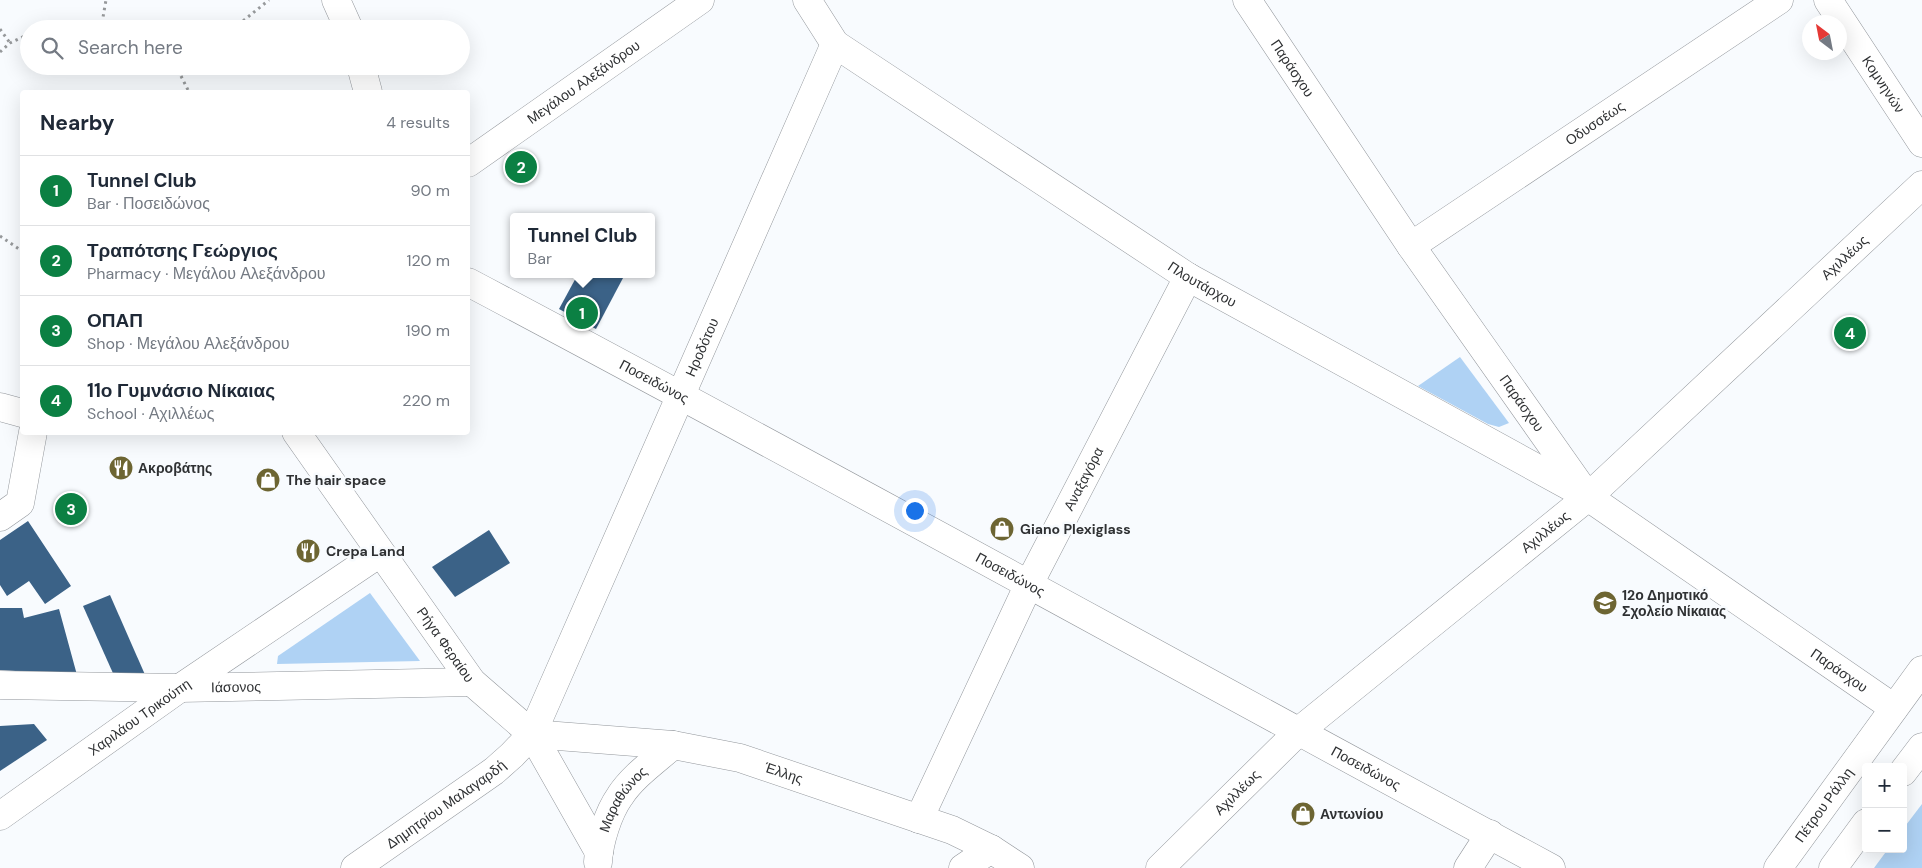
<!DOCTYPE html>
<html lang="en">
<head>
<meta charset="utf-8">
<style>
  :root { --surface:#fff; --page:#f2f2f3; --text:#1f2937; --muted:#747a83; --line:#e0e1e3; --accent:#0b8043 }
  body { margin:0; font-family:"DM Sans",sans-serif; background:var(--page); color:var(--text) }
  .controls { position:absolute; right:15px; bottom:15px; display:grid; overflow:hidden; border-radius:5px; box-shadow:0 5px 20px #0002 }
  .controls button { width:45px; height:45px; display:grid; place-items:center; padding:0; border:0; border-bottom:1px solid var(--line); background:var(--surface); color:var(--text); font:25px sans-serif }
  .compass { position:absolute; left:1802px; top:15px; width:45px; height:45px; border-radius:50%; background:var(--surface); box-shadow:0 5px 20px #0002; rotate:328deg }
  .you { position:absolute; left:914px; top:510px; width:18px; height:18px; margin:-12px; border:4px solid #fff; border-radius:50%; background:#1a73e8; box-shadow:0 0 0 8px #1a73e833 }
  .badge { display:grid; place-items:center; width:32px; height:32px; border-radius:50%; background:var(--accent); color:#fff; font-size:16px; font-weight:700 }
  .pin { position:absolute; translate:-50% -50%; border:2px solid #fff; box-shadow:0 1px 5px #0006 }
  .popup { position:absolute; left:510px; top:213px; width:145px; height:65px; box-sizing:border-box; display:grid; place-content:center; border-radius:5px; background:var(--surface); filter:drop-shadow(0 1px 4px #0005); font-size:16px; white-space:nowrap; color:var(--muted) }
  .popup b { font-size:19px; color:var(--text) }
  .popup::after { content:''; position:absolute; left:50%; top:100%; margin-left:-10px; border:10px solid transparent; border-top-color:var(--surface) }
  .list { margin:0; padding:0; list-style:none }
  h2 { display:flex; justify-content:space-between; align-items:center; height:65px; margin:0; padding:0 20px; font-size:21px }
  h2 small { font-size:16px; font-weight:400; color:var(--muted) }
  .list li { display:grid; grid-template-columns:32px 1fr auto; gap:15px; align-items:center; box-sizing:border-box; height:70px; padding:0 20px; border-top:1px solid var(--line) }
  .list b { display:block; font-size:19px; white-space:nowrap }
  .list p { margin:0; font-size:16px; white-space:nowrap; color:var(--muted) }
  .list em { font-size:16px; font-style:normal; color:var(--muted) }
  .icon { flex:none; width:28px; height:28px; fill:none; stroke:currentColor; stroke-width:2; stroke-linecap:round; stroke-linejoin:round }
  .map { position:relative; flex:none; width:1922px; height:868px; overflow:hidden }
  .search { position:absolute; background:var(--surface); box-shadow:0 5px 20px #0002; left:20px; top:20px; width:450px; height:55px; display:flex; align-items:center; gap:12px; box-sizing:border-box; padding:0 18px; border-radius:28px; color:var(--muted); font-size:19px }
  .panel { position:absolute; background:var(--surface); box-shadow:0 5px 20px #0002; left:20px; top:90px; width:450px; height:345px; border-radius:5px }
  .map>svg:first-child { display:block }
  .green { fill:#afd2f4 }
  .building { fill:#3b6287 }
  .lines { fill:none; stroke-linecap:round; stroke-linejoin:round }
  .minor-casing { stroke:#93979c; stroke-width:29 }
  .major-casing { stroke:#93979c; stroke-width:29 }
  .path { stroke:#96999b; stroke-width:3; stroke-dasharray:2.5 4; stroke-linecap:butt }
  .minor { stroke:#fff; stroke-width:28 }
  .major { stroke:#fff; stroke-width:28 }
  .labels { text-anchor:middle; stroke-width:5; stroke-linejoin:round; paint-order:stroke }
  .street-label { font-size:14px; fill:#2f3133; stroke:#f8fbfe }
  .poi-label { font-size:14px; font-weight:bold; fill:#2f3133; stroke:#f8fbfe; text-anchor:start }
</style>
</head>
<body>
<div class="map">
<svg width="1922" height="868" viewBox="0 0 1922 868">
  <rect width="100%" height="100%" fill="#f8fbfe"/>
  <g class="green">
    <path d="M1460,357l49,66 -10,4 -11,-3 -70,-38z"/>
    <path d="M370,593l50,68 -143,3 1,-8z"/>
    <path d="M1922,804v64h-48l14,-19h15v-20z"/>
  </g>
  <g class="building">
    <path d="M578,274h39l6,4 -27,51 -37,-20z"/>
    <path d="M28,521l43,65 -26,18 -16,-23 -22,15 -7,-11v-45z"/>
    <path d="M489,530l21,33 -55,34 -23,-30z"/>
    <path d="M110,595l36,82 -30,3 -33,-74z"/>
    <path d="M0,608h22l2,10 35,-9 18,66 -77,-5z"/>
    <path d="M34,724l13,16 -47,31v-45z"/>
  </g>
  <g class="lines">
    <defs>
      <g id="minor">
        <path d="M336,0l13,29"/>
        <path id="s1" d="M807,0l28,44 353,233 394,216"/>
        <path id="s2" d="M1247,0l164,246 177,251 306,211"/>
        <path id="s3" d="M1828,0l94,143"/>
        <path d="M361,66l7,26"/>
        <path id="s4" d="M468,163l232,-163"/>
        <path id="s5" d="M1411,246l368,-246"/>
        <path id="s6" d="M468,282c363,192 722,392 1083,586"/>
        <path d="M0,407l22,6"/>
        <path id="s7" d="M296,432l176,250 60,52 67,118"/>
        <path d="M0,517l20,-14 13,-71"/>
        <path id="s8" d="M0,685l180,3 292,-6"/>
        <path id="s9" d="M532,734l141,11 67,13 212,72 39,19 29,19"/>
        <path id="s10" d="M0,816l180,-128 200,-135"/>
        <path id="s11" d="M919,819l110,-235 159,-307"/>
        <path id="s12" d="M598,862c1,-20 10,-49 22,-66 13,-20 35,-35 53,-51"/>
        <path id="s13" d="M355,868l139,-97 18,-16 20,-21 303,-690"/>
        <path d="M963,868l28,-19"/>
        <path id="s14" d="M1160,868l139,-137 289,-234 334,-312"/>
        <path d="M1468,868l22,-34"/>
      </g>
      <g id="major">
        <path d="M1903,772l19,-25"/>
        <path id="s15" d="M1778,868l144,-198"/>
        <path d="M1833,868l33,-45"/>
      </g>
    </defs>
    <use href="#minor" class="minor-casing"/>
    <use href="#major" class="major-casing"/>
    <g class="path">
      <path d="M102,23l4,-23"/>
      <path d="M0,29l10,14"/>
      <path d="M38,29c29,-7 52,-10 80,0"/>
      <path d="M233,29l36,-29"/>
      <path d="M0,52l10,-9 19,-9"/>
      <path d="M173,66l6,6 10,20"/>
      <path d="M179,72l8,-6"/>
      <path d="M0,236l22,15"/>
    </g>
    <use href="#minor" class="minor"/>
    <use href="#major" class="major"/>
  </g>
  <defs>
    <symbol id="restaurant-disc" viewBox="-11 -11 22 22"><circle r="9.5" fill="#6d6532" stroke="#f8fbfe"/><path d="M-5-6h1v4h1v-4h1v4h1v-4h1v5L-1.5 .5V6h-2V.5L-5-1ZM5-6V6H3V1.5H1.5Q1.5-4 5-6Z" fill="#fff"/></symbol>
    <symbol id="shop-disc" viewBox="-11 -11 22 22"><circle r="9.5" fill="#6d6532" stroke="#f8fbfe"/><path d="M-5-2.5h2.3a2.7 3.5 0 0 1 5.4 0H5L5.5 6h-11ZM-1.5-2.5h3a1.5 2.3 0 0 0-3 0Z" fill="#fff"/></symbol>
    <symbol id="school-disc" viewBox="-11 -11 22 22"><circle r="9.5" fill="#6d6532" stroke="#f8fbfe"/><path d="M0-5L7-2L0 1L-7-2ZM-4 1L0 2.5L4 1V4Q0 6-4 4Z" fill="#fff"/></symbol>
  </defs>
  <g fill-rule="evenodd">
    <use href="#restaurant-disc" x="107" y="454" width="28" height="28"/>
    <use href="#shop-disc" x="254" y="466" width="28" height="28"/>
    <use href="#shop-disc" x="988" y="515" width="28" height="28"/>
    <use href="#restaurant-disc" x="294" y="537" width="28" height="28"/>
    <use href="#school-disc" x="1591" y="589" width="28" height="28"/>
    <use href="#shop-disc" x="1289" y="800" width="28" height="28"/>
  </g>
  <g class="labels">
    <g class="street-label">
      <text dy="5" stroke="none"><textPath href="#s2" startOffset="82">Παράσχου</textPath></text>
      <text dy="5" stroke="none"><textPath href="#s4" startOffset="141">Μεγάλου Αλεξάνδρου</textPath></text>
      <text dy="5" stroke="none"><textPath href="#s3" startOffset="101">Κομνηνών</textPath></text>
      <text dy="5" stroke="none"><textPath href="#s5" startOffset="221">Οδυσσέως</textPath></text>
      <text dy="5" stroke="none"><textPath href="#s14" startOffset="918">Αχιλλέως</textPath></text>
      <text dy="5" stroke="none"><textPath href="#s1" startOffset="491">Πλουτάρχου</textPath></text>
      <text dy="5" stroke="none"><textPath href="#s13" startOffset="645">Ηροδότου</textPath></text>
      <text dy="5" stroke="none"><textPath href="#s6" startOffset="211">Ποσειδώνος</textPath></text>
      <text dy="5" stroke="none"><textPath href="#s2" startOffset="488">Παράσχου</textPath></text>
      <text dy="5" stroke="none"><textPath href="#s11" startOffset="378">Αναξαγόρα</textPath></text>
      <text dy="5" stroke="none"><textPath href="#s14" startOffset="512">Αχιλλέως</textPath></text>
      <text dy="5" stroke="none"><textPath href="#s6" startOffset="616">Ποσειδώνος</textPath></text>
      <text dy="5" stroke="none"><textPath href="#s7" startOffset="260">Ρήγα Φεραίου</textPath></text>
      <text dy="5" stroke="none"><textPath href="#s2" startOffset="908">Παράσχου</textPath></text>
      <text dy="5" stroke="none"><textPath href="#s8" startOffset="236">Ιάσονος</textPath></text>
      <text dy="5" stroke="none"><textPath href="#s10" startOffset="171">Χαριλάου Τρικούπη</textPath></text>
      <text dy="5" stroke="none"><textPath href="#s6" startOffset="1021">Ποσειδώνος</textPath></text>
      <text dy="5" stroke="none"><textPath href="#s9" startOffset="256">Έλλης</textPath></text>
      <text dy="5" stroke="none"><textPath href="#s14" startOffset="108">Αχιλλέως</textPath></text>
      <text dy="5" stroke="none"><textPath href="#s12" startOffset="69">Μαραθώνος</textPath></text>
      <text dy="5" stroke="none"><textPath href="#s13" startOffset="111">Δημητρίου Μαλαγαρδή</textPath></text>
      <text dy="5" stroke="none"><textPath href="#s15" startOffset="78">Πέτρου Ράλλη</textPath></text>
    </g>
    <g class="poi-label">
      <text x="138" y="473">Ακροβάτης</text>
      <text x="286" y="485">The hair space</text>
      <text x="1020" y="534">Giano Plexiglass</text>
      <text x="326" y="556">Crepa Land</text>
      <text x="1622" y="600">12ο Δημοτικό<tspan x="1622" dy="16">Σχολείο Νίκαιας</tspan></text>
      <text x="1320" y="819">Αντωνίου</text>
    </g>
  </g>
</svg>
<div class="controls">
<button>+</button>
<button>−</button>
</div>
<svg class="compass" viewBox="-18 -18 36 36"><path d="M0-13l5 13h-10z" fill="#e53935"/><path d="M0 13l5-13h-10z" fill="#747a83"/></svg>
<div class="you"></div>
<div class="pin badge" style="left:582px;top:313px">1</div>
<div class="popup"><b>Tunnel Club</b>Bar</div>
<div class="pin badge" style="left:521px;top:167px">2</div>
<div class="pin badge" style="left:71px;top:509px">3</div>
<div class="pin badge" style="left:1850px;top:333px">4</div>
<div class="search"><svg class="icon" aria-label="search" viewBox="0 0 24 24"><circle cx="10" cy="10" r="6"/><path d="M15 15l6 6"/></svg>Search here</div>
<section class="panel">
<h2>Nearby<small>4 results</small></h2>
<ul class="list">
<li><span class="badge">1</span><div><b>Tunnel Club</b><p>Bar · Ποσειδώνος</p></div><em>90 m</em></li>
<li><span class="badge">2</span><div><b>Τραπότσης Γεώργιος</b><p>Pharmacy · Μεγάλου Αλεξάνδρου</p></div><em>120 m</em></li>
<li><span class="badge">3</span><div><b>ΟΠΑΠ</b><p>Shop · Μεγάλου Αλεξάνδρου</p></div><em>190 m</em></li>
<li><span class="badge">4</span><div><b>11ο Γυμνάσιο Νίκαιας</b><p>School · Αχιλλέως</p></div><em>220 m</em></li>
</ul>
</section>
</div>
</body>
</html>
